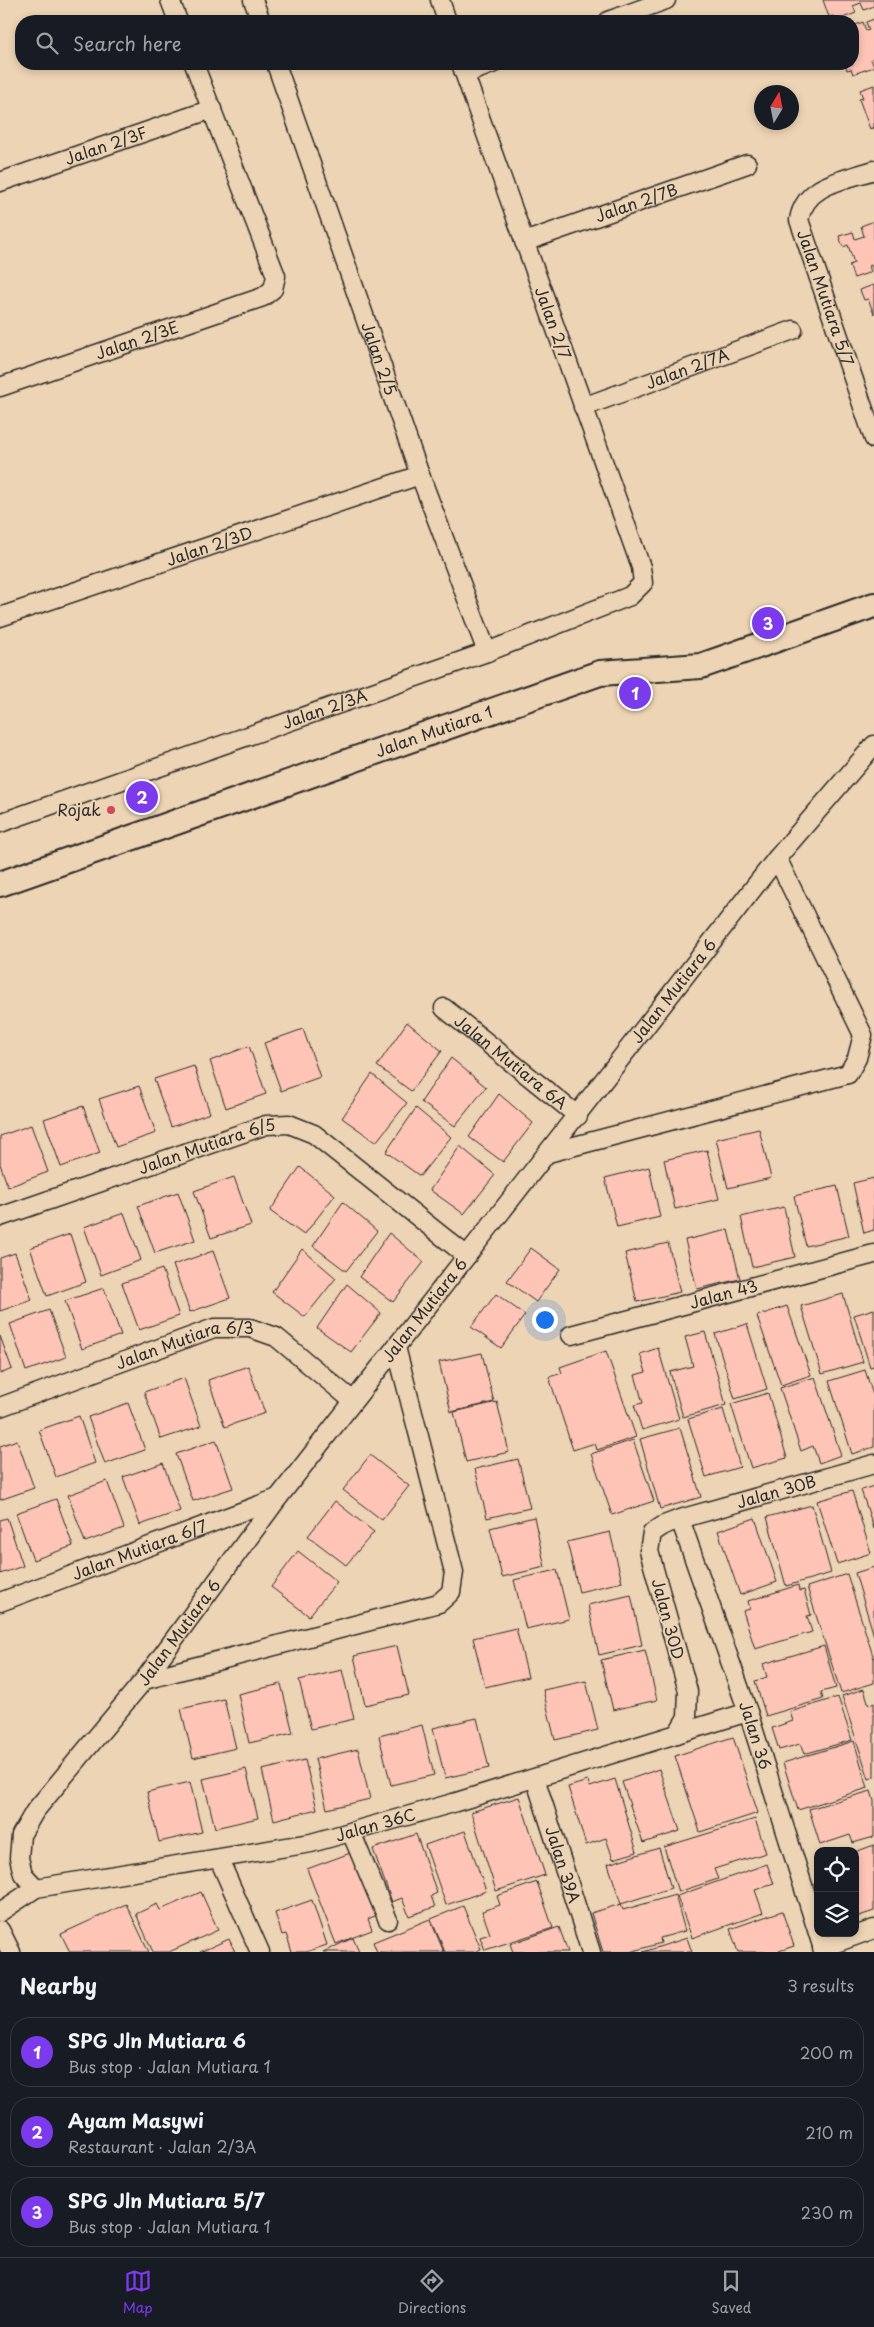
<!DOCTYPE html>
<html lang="en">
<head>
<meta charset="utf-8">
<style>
  :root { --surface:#171b24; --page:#20242c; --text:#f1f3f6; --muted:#9ea1a6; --line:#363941; --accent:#7c3aed }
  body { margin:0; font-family:"Playpen Sans",sans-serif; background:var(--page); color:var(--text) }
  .controls { position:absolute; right:15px; bottom:15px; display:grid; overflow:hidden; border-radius:10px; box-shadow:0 2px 8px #0003 }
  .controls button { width:45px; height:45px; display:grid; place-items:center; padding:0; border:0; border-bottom:1px solid var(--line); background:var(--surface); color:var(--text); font:25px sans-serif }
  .compass { position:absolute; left:754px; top:85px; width:45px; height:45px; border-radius:50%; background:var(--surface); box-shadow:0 2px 8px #0003; rotate:10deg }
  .you { position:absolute; left:544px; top:1319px; width:18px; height:18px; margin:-12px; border:4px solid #fff; border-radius:50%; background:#1a73e8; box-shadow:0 0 0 8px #1a73e833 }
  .badge { display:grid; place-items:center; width:32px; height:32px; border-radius:50%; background:var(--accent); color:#fff; font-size:16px; font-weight:700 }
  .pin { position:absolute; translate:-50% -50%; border:2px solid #fff; box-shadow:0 1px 5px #0006 }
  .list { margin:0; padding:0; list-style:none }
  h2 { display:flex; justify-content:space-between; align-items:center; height:65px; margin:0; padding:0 20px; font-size:21px }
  h2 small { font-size:16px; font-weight:400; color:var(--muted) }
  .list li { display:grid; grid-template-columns:32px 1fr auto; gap:15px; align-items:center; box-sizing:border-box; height:70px; margin:0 10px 10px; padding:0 10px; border:1px solid var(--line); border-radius:20px }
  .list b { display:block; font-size:19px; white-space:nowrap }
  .list p { margin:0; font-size:16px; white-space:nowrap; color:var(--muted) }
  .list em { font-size:16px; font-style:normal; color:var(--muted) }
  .icon { flex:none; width:28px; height:28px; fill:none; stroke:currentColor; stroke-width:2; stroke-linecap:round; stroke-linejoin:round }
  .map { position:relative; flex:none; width:874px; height:1952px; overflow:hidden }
  .search { position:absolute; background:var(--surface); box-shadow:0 2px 8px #0003; left:15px; right:15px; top:15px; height:55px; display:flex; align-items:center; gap:12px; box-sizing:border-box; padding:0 18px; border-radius:20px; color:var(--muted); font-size:19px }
  .sheet { height:305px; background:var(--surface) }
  nav { display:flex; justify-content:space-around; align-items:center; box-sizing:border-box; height:70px; border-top:1px solid var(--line); background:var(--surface); font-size:14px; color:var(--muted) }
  nav a { display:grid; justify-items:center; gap:2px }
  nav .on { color:var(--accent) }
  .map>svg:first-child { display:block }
  .building { fill:#fec4b6; stroke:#2b2b2b }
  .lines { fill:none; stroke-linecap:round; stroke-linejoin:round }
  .street-casing { stroke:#2b2b2b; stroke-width:21 }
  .secondary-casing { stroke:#2b2b2b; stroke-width:28 }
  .street { stroke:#edd4b4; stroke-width:18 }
  .secondary { stroke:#edd4b4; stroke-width:24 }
  .poi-dot { fill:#d1495b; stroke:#edd4b4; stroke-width:2 }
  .labels { text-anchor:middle; stroke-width:4; stroke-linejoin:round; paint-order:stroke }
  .street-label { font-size:16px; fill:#2b2b2b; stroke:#edd4b4 }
  .poi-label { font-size:16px; fill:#2b2b2b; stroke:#edd4b4; text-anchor:end }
</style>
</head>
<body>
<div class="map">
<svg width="874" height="1952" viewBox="0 0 874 1952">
  <rect width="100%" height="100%" fill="#edd4b4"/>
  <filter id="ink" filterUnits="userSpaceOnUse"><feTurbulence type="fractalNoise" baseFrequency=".02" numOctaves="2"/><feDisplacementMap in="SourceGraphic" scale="10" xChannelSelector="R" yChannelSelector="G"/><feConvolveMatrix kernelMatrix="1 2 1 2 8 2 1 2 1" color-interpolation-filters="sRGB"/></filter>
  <g filter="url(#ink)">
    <g class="building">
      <path d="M823,0h51v6l-10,4 -3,-7 -8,3 3,7 -21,8 -2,-5 -4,1z"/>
      <path d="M874,19v39l-3,1 3,8 -21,7 -2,-5 -4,1 -2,-6h8v-38l10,-4 3,9 3,-1 -3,-8z"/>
      <path d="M874,85v44l-1,-2 -3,2 -11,-30 4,-1 -3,-8z"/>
      <path d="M874,221v51l-3,-7 -2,1 2,6 -17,6 -5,-13 5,-2 -6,-18 -5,2 -4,-11 14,-4 2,7 9,-3 -3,-10z"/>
      <path d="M873,285l1,1v28l-6,-15 -4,1 -4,-10z"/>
      <path d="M407,1022l35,29 -31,40 -34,-25z"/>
      <path d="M303,1029l17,48 -39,14 -17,-48z"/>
      <path d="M249,1046l17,48 -40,14 -16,-47z"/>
      <path d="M451,1058l35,29 -31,39 -34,-24z"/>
      <path d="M194,1066l16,47 -39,14 -17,-48z"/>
      <path d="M372,1074l35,29 -31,39 -34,-24z"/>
      <path d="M139,1086l17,47 -40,14 -17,-48z"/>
      <path d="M499,1094l34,29 -30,39 -34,-25z"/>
      <path d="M83,1106l17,47 -39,14 -17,-48z"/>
      <path d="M416,1108l35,29 -31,39 -34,-24z"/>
      <path d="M31,1125l17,47 -40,15 -8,-23v-28z"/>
      <path d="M759,1129l12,49 -43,10 -12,-49z"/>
      <path d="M460,1146l35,29 -31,39 -34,-24z"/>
      <path d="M707,1150l12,49 -44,10 -11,-49z"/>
      <path d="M300,1167l35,28 -31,40 -34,-24z"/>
      <path d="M649,1167l11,50 -43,10 -12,-49z"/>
      <path d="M234,1177l17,48 -40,13 -17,-47z"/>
      <path d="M874,1178v52l-10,3 -11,-50z"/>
      <path d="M837,1186l12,50 -43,10 -12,-50z"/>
      <path d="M178,1192l17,48 -40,13 -17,-47z"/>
      <path d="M343,1202l34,29 -31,40 -33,-25z"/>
      <path d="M784,1207l11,50 -43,10 -11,-50z"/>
      <path d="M124,1213l17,47 -40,15 -17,-48z"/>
      <path d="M728,1230l12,49 -43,10 -12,-49z"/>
      <path d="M389,1233l35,29 -31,40 -34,-25z"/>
      <path d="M70,1234l16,48 -39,14 -17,-48z"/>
      <path d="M668,1243l12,49 -43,10 -12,-49z"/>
      <path d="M531,1248l29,21 -24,33 -29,-21z"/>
      <path d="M302,1249l34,29 -31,39 -33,-25z"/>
      <path d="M213,1251l17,47 -40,14 -17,-47z"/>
      <path d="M15,1253l17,47 -32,11v-53z"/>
      <path d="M162,1269l17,47 -40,14 -17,-47z"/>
      <path d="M347,1284l34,29 -30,39 -34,-24z"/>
      <path d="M104,1288l17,47 -39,14 -17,-48z"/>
      <path d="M496,1294l29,21 -24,33 -30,-21z"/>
      <path d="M843,1294l20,68 -41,12 -21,-68z"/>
      <path d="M787,1306l24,69 -30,10 -24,-69z"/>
      <path d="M874,1309v57l-4,1 -16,-52z"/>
      <path d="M49,1310l17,47 -40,14 -16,-47z"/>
      <path d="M747,1324l20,65 -32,10 -20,-65z"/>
      <path d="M705,1332l21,73 -43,12 -13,-45 23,-6 -8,-29z"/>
      <path d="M0,1336l12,33 -12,5z"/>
      <path d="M658,1348l21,71 -37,11 -8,-25 9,-2 -8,-28 11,-3 -6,-18z"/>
      <path d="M606,1351l30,86 -39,13 -2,-7 -22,7 -24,-73 13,-4 -2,-6z"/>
      <path d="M482,1353l12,49 -43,10 -12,-50z"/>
      <path d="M248,1366l17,47 -40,14 -17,-47z"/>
      <path d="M865,1370l9,28v49l-22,7 -23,-73z"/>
      <path d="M815,1377l26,78 -22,8 -6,-17 -12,5 -21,-63z"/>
      <path d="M184,1378l17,48 -40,13 -17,-47z"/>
      <path d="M768,1393l19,65 -36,10 -20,-64z"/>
      <path d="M497,1402l12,50 -43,10 -12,-50z"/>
      <path d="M128,1403l17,47 -40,14 -17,-47z"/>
      <path d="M723,1409l17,58 -34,10 -18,-58z"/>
      <path d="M79,1416l16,47 -39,14 -17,-47z"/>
      <path d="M680,1428l21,69 -41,12 -20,-70z"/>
      <path d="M17,1440l17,48 -34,12v-54z"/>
      <path d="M216,1440l17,48 -40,13 -17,-47z"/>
      <path d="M633,1440l21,61 -42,14 -21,-61z"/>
      <path d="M370,1455l39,31 -27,34 -39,-30z"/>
      <path d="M518,1459l12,49 -43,10 -12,-49z"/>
      <path d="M163,1463l17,48 -40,14 -17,-48z"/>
      <path d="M107,1481l17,47 -39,14 -17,-47z"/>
      <path d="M874,1486v43l-13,-39z"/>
      <path d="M852,1491l19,62 -34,11 -20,-63z"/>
      <path d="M56,1499l17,47 -40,14 -17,-47z"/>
      <path d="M335,1501l39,31 -28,33 -38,-29z"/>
      <path d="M812,1505l19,68 -45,13 -19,-69z"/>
      <path d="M534,1517l11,50 -43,10 -12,-49z"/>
      <path d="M7,1518l16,48 -23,8v-54z"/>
      <path d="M755,1518l22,64 -37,13 -22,-64z"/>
      <path d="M610,1532l12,50 -43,10 -12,-50z"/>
      <path d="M298,1551l39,31 -28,34 -38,-29z"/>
      <path d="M874,1567v69l-19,-63z"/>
      <path d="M557,1570l12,49 -43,10 -12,-49z"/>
      <path d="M847,1574l27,85v24l-33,10 -34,-106z"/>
      <path d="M798,1585l1,6 5,-1 7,25 -4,1 5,16 -57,17 -12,-38 7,-2 -2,-8z"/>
      <path d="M631,1595l11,50 -43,10 -11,-50z"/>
      <path d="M516,1628l12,49 -43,10 -12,-49z"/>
      <path d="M397,1646l12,49 -44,10 -11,-49z"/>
      <path d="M824,1646l12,42 -15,4 2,7 -57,17 -11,-35 12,-4 -4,-13z"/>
      <path d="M645,1650l12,50 -44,10 -12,-50z"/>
      <path d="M342,1670l12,49 -43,10 -12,-49z"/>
      <path d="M586,1681l12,49 -43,10 -12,-50z"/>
      <path d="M281,1684l12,49 -44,10 -11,-49z"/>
      <path d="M864,1689l5,16 5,-2v74l-5,2 -27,-83z"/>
      <path d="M838,1697l14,43 -48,14 -4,-10 -21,6 -7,-22 21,-7 -3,-9z"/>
      <path d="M224,1699l12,49 -43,10 -12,-49z"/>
      <path d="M477,1718l12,50 -44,10 -12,-50z"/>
      <path d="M422,1725l12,50 -43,10 -12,-49z"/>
      <path d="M733,1737l25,76 -58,19 -25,-76z"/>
      <path d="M854,1741l14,47 -70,22 -15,-47z"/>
      <path d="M358,1749l12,50 -43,10 -12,-50z"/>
      <path d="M305,1760l12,49 -43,11 -12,-50z"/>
      <path d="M246,1769l12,49 -43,10 -12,-49z"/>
      <path d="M659,1769l21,62 -37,12 -21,-61z"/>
      <path d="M615,1779l22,73 -24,7 -7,-21 -20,7 -18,-58 20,-6 2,6z"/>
      <path d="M190,1782l12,50 -43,10 -12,-50z"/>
      <path d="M871,1791l3,10v36l-21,6 -3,-8 -30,10 -11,-36z"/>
      <path d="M519,1797l26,78 -49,16 -25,-79z"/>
      <path d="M755,1819l11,34 -52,16 4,10 -40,13 -14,-45z"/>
      <path d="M465,1831l21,60 -40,14 -21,-60z"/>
      <path d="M416,1834l21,59 -6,3 4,11 -26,9 -7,-18 -10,4 -19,-53z"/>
      <path d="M874,1845v66l-18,6 -1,-65z"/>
      <path d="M659,1848l12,40 -50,16 -13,-40z"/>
      <path d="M353,1852l24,63 -9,4 4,11 -36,14 -29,-75z"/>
      <path d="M767,1864l7,20 -19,6 8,23 -71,25 -15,-42z"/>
      <path d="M537,1882l16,46 -68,22 -5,-13 10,-3 -8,-23 18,-6 -3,-9z"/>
      <path d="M201,1892l17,38 -49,22h-16l-17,-38 21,-10 3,6z"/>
      <path d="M675,1895l10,36 -25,7 1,5 -31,9h-27l-12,-39 30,-9 2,6z"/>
      <path d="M312,1900l15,45 -21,7h-14l-6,-18 -4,1 -7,-22z"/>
      <path d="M126,1904l23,48h-79l-9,-18z"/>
      <path d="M463,1906l18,43 -7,3h-29l-14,-33z"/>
      <path d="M782,1911l12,35 -18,6h-38l-8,-23z"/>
      <path d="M430,1919l14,33h-67l-4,-10z"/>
      <path d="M559,1927l9,25h-55l-3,-8z"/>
      <path d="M353,1938l6,14h-36z"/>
      <path d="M687,1938l5,14h-49z"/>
      <path d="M229,1939l6,13h-35z"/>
    </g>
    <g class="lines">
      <defs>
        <g id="street">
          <path d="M170,0l8,21"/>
          <path d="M253,0l8,21"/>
          <path d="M440,0l7,21"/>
          <path d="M608,21l58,-21"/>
          <path id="s1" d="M276,64l144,411 67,177"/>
          <path d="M465,74l27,-10"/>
          <path id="s2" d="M874,170c-30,10 -69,14 -75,50l75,219"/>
          <path id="s3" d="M0,182l212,-73"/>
          <path id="s4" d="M524,242l223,-78"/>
          <path id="s5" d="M0,387l263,-90 10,-8 3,-13 -82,-212"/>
          <path id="s6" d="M583,407l210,-77"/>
          <path id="s7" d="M0,617l420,-142"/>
          <path id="s8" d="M0,823l487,-171 143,-56 13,-13 -2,-16 -180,-503"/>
          <path id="s9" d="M444,1008l134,108"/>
          <path d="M548,1153l300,-79 9,-16 6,-23 -86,-177"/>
          <path id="s10" d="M0,1217l266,-92 23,-1 25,10 153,122"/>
          <path id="s11" d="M571,1335l303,-81"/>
          <path id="s12" d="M0,1407l214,-79h36l26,9 77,64"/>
          <path id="s13" d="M680,1519l68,193 76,240"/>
          <path id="s14" d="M0,1602l278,-104"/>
          <path d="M144,1680l295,-77 12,-11 3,-20 -58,-225"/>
          <path id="s15" d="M677,1734l10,-17 1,-26 -39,-140 3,-18 12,-8 16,-6 194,-55"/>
          <path id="s16" d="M535,1778l56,174"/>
          <path d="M351,1832l37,88"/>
          <path d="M219,1859l41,93"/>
          <path id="s17" d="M36,1888l-13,-14 -4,-16 2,-23 14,-24 109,-131 134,-182 499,-640 97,-113"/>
          <path id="s18" d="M0,1912l36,-24 275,-45 142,-40 295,-91"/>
          <path d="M0,1930l11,22"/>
          <path d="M822,1948l52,-19"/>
        </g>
        <g id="secondary">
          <path id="s19" d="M0,884l600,-211 101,-7 173,-61"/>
        </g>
      </defs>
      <use href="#street" class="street-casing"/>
      <use href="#secondary" class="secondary-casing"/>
      <use href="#street" class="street"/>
      <use href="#secondary" class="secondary"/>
    </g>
  </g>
  <circle class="poi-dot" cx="111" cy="810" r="5"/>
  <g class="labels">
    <g class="street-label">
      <text dy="6" stroke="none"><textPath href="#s3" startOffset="112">Jalan 2/3F</textPath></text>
      <text dy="6" stroke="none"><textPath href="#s4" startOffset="119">Jalan 2/7B</textPath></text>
      <text dy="6" stroke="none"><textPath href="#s2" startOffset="178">Jalan Mutiara 5/7</textPath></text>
      <text transform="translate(553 323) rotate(70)" y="6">Jalan 2/7</text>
      <text dy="6" stroke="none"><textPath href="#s5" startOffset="145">Jalan 2/3E</textPath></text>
      <text dy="6" stroke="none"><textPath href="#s1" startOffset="312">Jalan 2/5</textPath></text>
      <text dy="6" stroke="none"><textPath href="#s6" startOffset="111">Jalan 2/7A</textPath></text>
      <text dy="6" stroke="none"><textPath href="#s7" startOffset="221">Jalan 2/3D</textPath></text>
      <text dy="6" stroke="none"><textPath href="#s8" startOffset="344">Jalan 2/3A</textPath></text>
      <text dy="6" stroke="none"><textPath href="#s19" startOffset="460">Jalan Mutiara 1</textPath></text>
      <text dy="6" stroke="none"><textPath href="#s17" startOffset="1126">Jalan Mutiara 6</textPath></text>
      <text dy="6" stroke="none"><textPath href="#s9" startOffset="86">Jalan Mutiara 6A</textPath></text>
      <text dy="6" stroke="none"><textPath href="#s10" startOffset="219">Jalan Mutiara 6/5</textPath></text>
      <text dy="6" stroke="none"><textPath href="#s11" startOffset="158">Jalan 43</textPath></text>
      <text dy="6" stroke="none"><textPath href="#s17" startOffset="721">Jalan Mutiara 6</textPath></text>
      <text dy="6" stroke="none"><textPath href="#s12" startOffset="196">Jalan Mutiara 6/3</textPath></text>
      <text dy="6" stroke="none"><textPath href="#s15" startOffset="341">Jalan 30B</textPath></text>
      <text dy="6" stroke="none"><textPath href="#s14" startOffset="149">Jalan Mutiara 6/7</textPath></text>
      <text transform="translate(668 1619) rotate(75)" y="6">Jalan 30D</text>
      <text dy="6" stroke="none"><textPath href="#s17" startOffset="316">Jalan Mutiara 6</textPath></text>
      <text dy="6" stroke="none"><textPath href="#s13" startOffset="229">Jalan 36</textPath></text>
      <text dy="6" stroke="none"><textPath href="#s18" startOffset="389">Jalan 36C</textPath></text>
      <text dy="6" stroke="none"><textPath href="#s16" startOffset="91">Jalan 39A</textPath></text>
    </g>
    <g class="poi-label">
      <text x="101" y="816">Rojak</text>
    </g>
  </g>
</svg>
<div class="controls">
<button><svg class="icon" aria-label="locate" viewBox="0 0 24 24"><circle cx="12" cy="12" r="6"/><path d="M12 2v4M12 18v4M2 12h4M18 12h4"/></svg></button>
<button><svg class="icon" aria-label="layers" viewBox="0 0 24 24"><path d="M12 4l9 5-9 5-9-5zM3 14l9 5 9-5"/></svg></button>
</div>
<svg class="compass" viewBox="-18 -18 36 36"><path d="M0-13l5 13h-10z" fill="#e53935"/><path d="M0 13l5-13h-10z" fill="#9ea1a6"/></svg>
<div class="you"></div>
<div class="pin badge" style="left:635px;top:693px">1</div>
<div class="pin badge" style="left:142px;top:797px">2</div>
<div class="pin badge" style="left:768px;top:623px">3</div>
<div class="search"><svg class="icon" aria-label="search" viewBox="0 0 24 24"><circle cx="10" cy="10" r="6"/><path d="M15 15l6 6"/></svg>Search here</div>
</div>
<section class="sheet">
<h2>Nearby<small>3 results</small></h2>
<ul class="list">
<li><span class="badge">1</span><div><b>SPG Jln Mutiara 6</b><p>Bus stop · Jalan Mutiara 1</p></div><em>200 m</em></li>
<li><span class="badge">2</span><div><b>Ayam Masywi</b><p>Restaurant · Jalan 2/3A</p></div><em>210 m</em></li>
<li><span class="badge">3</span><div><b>SPG Jln Mutiara 5/7</b><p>Bus stop · Jalan Mutiara 1</p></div><em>230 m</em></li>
</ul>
</section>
<nav>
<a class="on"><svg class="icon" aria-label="map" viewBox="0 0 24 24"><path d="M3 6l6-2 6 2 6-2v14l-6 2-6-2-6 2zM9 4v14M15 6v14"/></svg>Map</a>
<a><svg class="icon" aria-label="directions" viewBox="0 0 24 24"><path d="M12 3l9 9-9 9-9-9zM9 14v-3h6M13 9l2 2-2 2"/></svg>Directions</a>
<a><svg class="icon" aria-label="saved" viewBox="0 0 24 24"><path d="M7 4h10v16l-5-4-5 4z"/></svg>Saved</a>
</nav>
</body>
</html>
